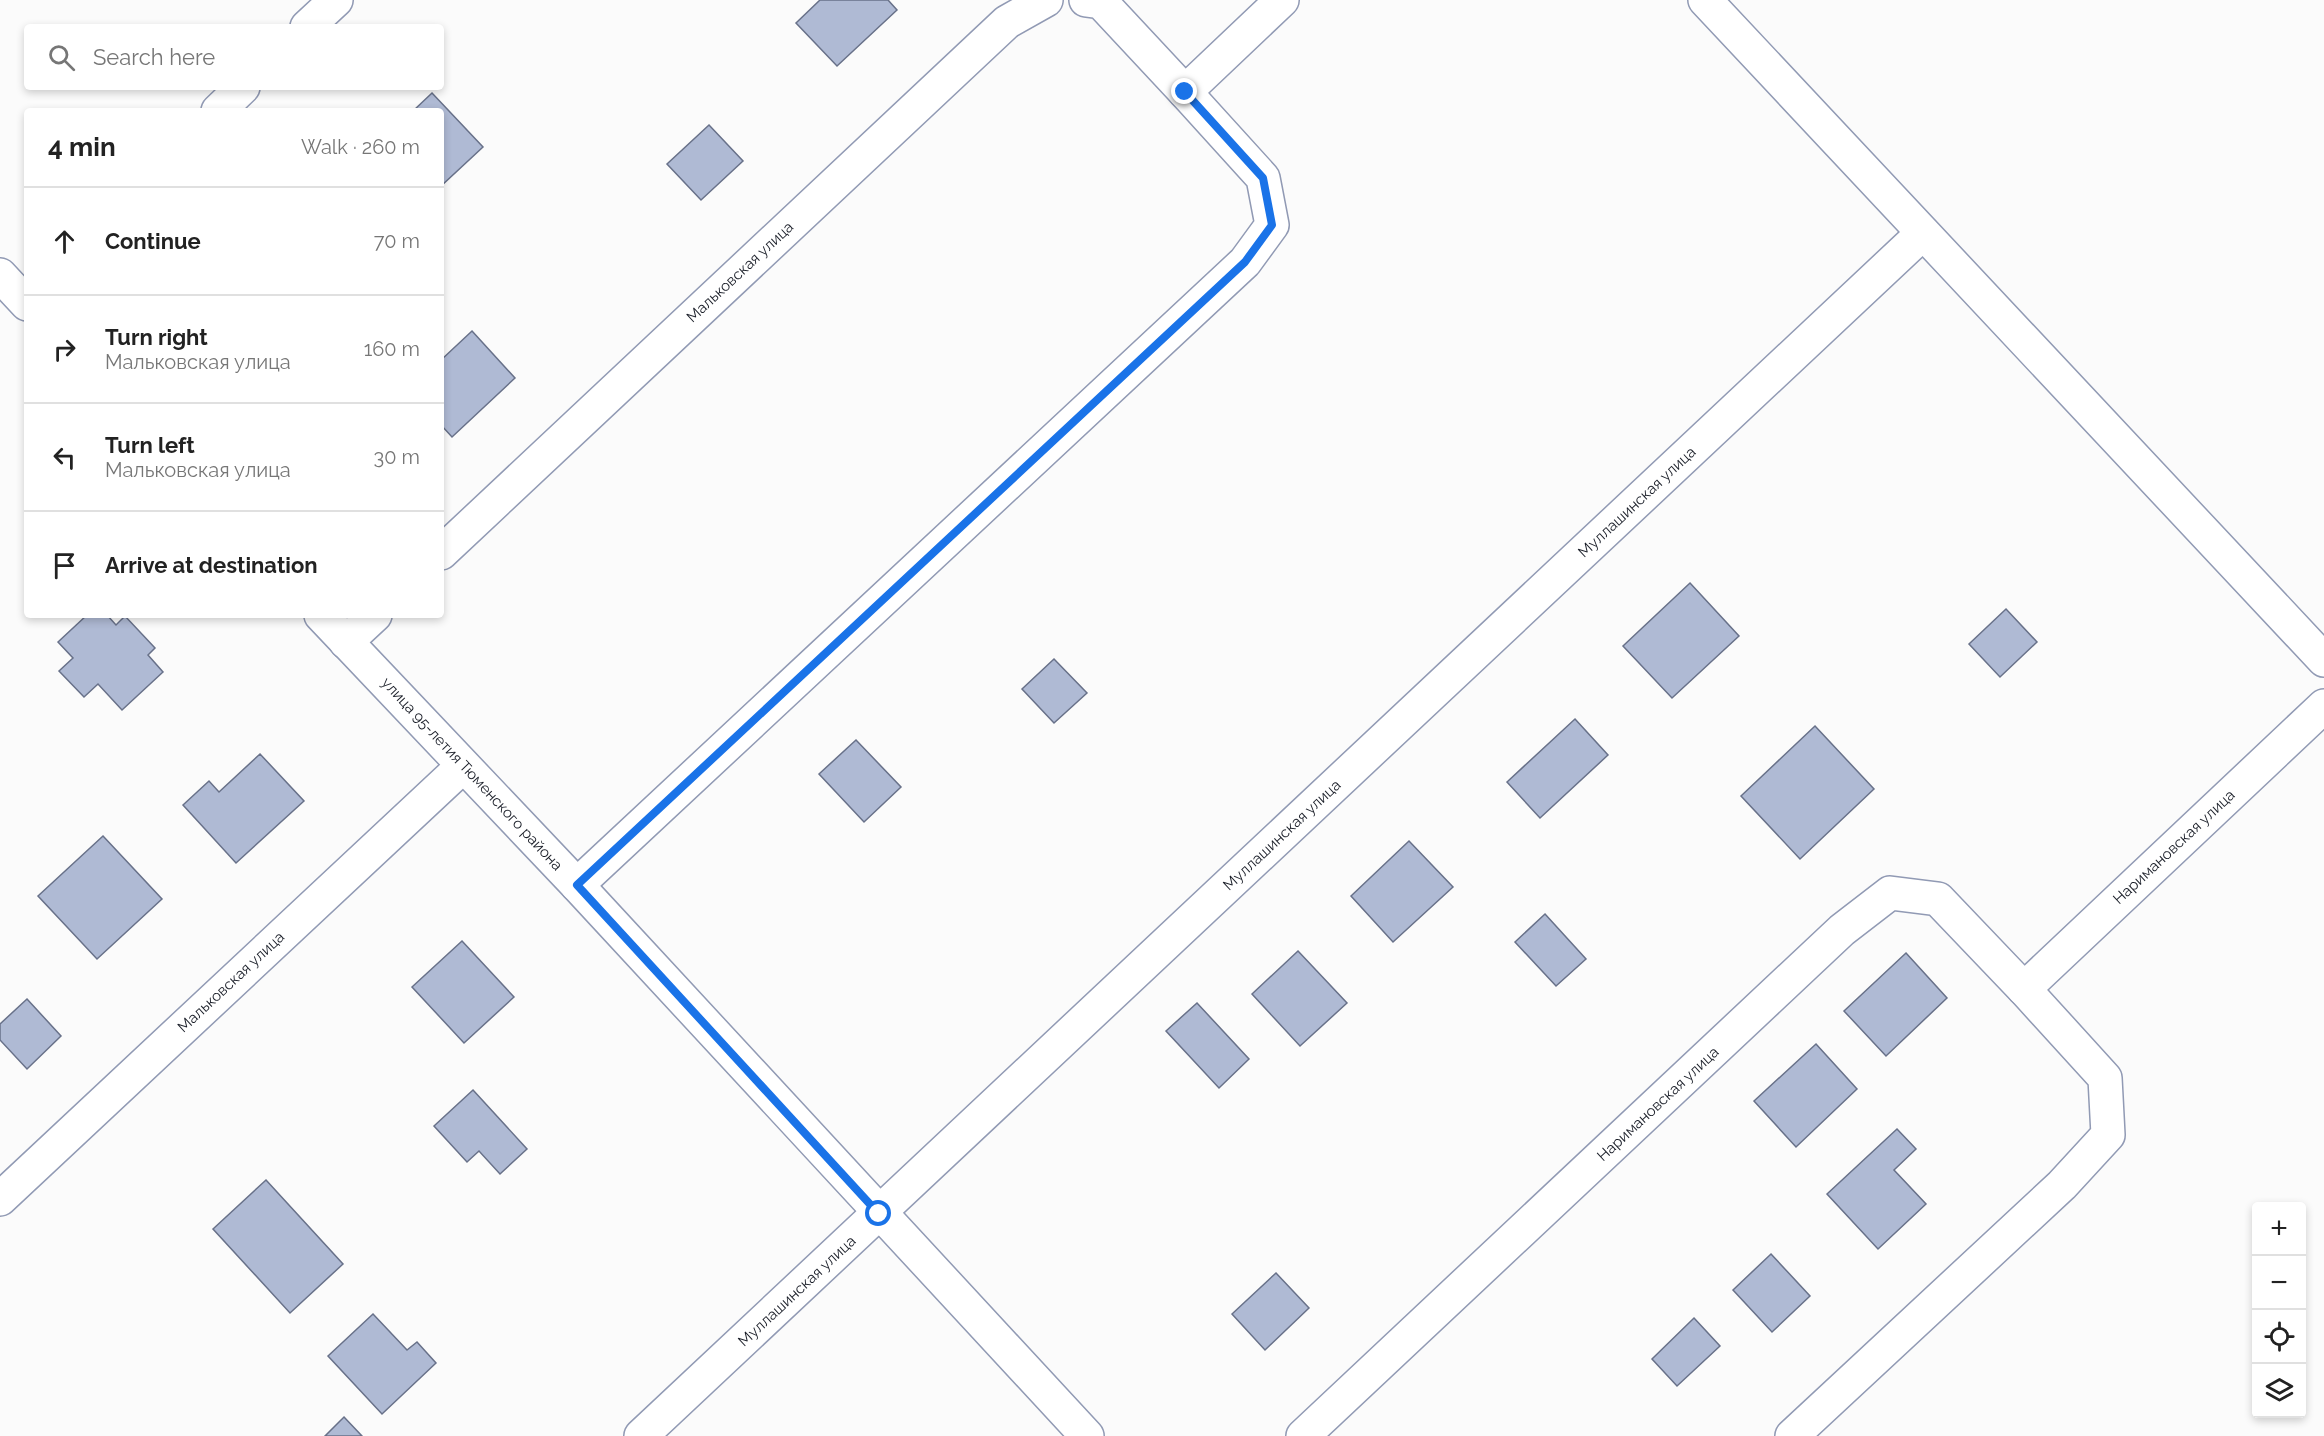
<!DOCTYPE html>
<html lang="en">
<head>
<meta charset="utf-8">
<style>
  :root { --surface:#fff; --page:#f2f2f2; --text:#222; --muted:#767676; --line:#e0e0e0 }
  body { margin:0; font-family:Raleway,sans-serif; background:var(--page); color:var(--text) }
  .controls { position:absolute; right:18px; bottom:18px; display:grid; overflow:hidden; border-radius:6px; box-shadow:0 3px 9px #0003 }
  .controls button { width:54px; height:54px; display:grid; place-items:center; padding:0; border:0; border-bottom:2px solid var(--line); background:var(--surface); color:var(--text); font:30px sans-serif }
  .stop { position:absolute; width:18px; height:18px; margin:-14px; border:4px solid #1a73e8; border-radius:50%; background:#fff }
  .stop.end { background:#1a73e8; border-color:#fff; box-shadow:0 2px 6px #0008 }
  .list { margin:0; padding:0; list-style:none }
  h2 { display:flex; justify-content:space-between; align-items:center; height:78px; margin:0; padding:0 24px; font-size:26px }
  h2 small { font-size:20px; font-weight:400; color:var(--muted) }
  .list li { display:grid; grid-template-columns:39px 1fr auto; gap:18px; align-items:center; box-sizing:border-box; height:108px; padding:0 24px; border-top:2px solid var(--line) }
  .list b { display:block; font-size:22px; white-space:nowrap }
  .list p { margin:0; font-size:20px; white-space:nowrap; color:var(--muted) }
  .list em { font-size:20px; font-style:normal; color:var(--muted) }
  .icon { flex:none; width:33px; height:33px; fill:none; stroke:currentColor; stroke-width:2; stroke-linecap:round; stroke-linejoin:round }
  .map { position:relative; flex:none; width:2324px; height:1436px; overflow:hidden }
  .search { position:absolute; background:var(--surface); box-shadow:0 3px 9px #0003; left:24px; top:24px; width:420px; height:66px; display:flex; align-items:center; gap:15px; box-sizing:border-box; padding:0 21px; border-radius:6px; color:var(--muted); font-size:22px }
  .panel { position:absolute; background:var(--surface); box-shadow:0 3px 9px #0003; left:24px; top:108px; width:420px; height:510px; border-radius:6px }
  .map>svg:first-child { display:block }
  .building { fill:#afbad4; stroke:#687189; stroke-width:1.5 }
  .lines { fill:none; stroke-linecap:round; stroke-linejoin:round }
  .minor-casing { stroke:#919ab4; stroke-width:36 }
  .minor { stroke:#fff; stroke-width:33 }
  .route { stroke:#1a73e8; stroke-width:8 }
  .labels { text-anchor:middle; stroke-width:5; stroke-linejoin:round; paint-order:stroke }
  .street-label { font-size:15px; fill:#1a1e28; stroke:#fff }
</style>
</head>
<body>
<div class="map">
<svg width="2324" height="1436" viewBox="0 0 2324 1436">
  <rect width="100%" height="100%" fill="#fbfbfb"/>
  <g class="building">
    <path d="M820,0h68l9,10 -60,56 -41,-43z"/>
    <path d="M432,93l51,54 -42,39v-75h-28z"/>
    <path d="M709,125l34,36 -42,39 -34,-36z"/>
    <path d="M472,331l43,47 -63,59 -11,-12v-65z"/>
    <path d="M1690,583l49,53 -67,62 -49,-52z"/>
    <path d="M2006,609l31,33 -37,35 -31,-33z"/>
    <path d="M87,615h20l9,10 9,-9 30,32 -7,7 15,17 -41,38 -24,-26 -14,13 -25,-26 14,-13 -15,-16z"/>
    <path d="M1054,659l33,34 -33,30 -32,-34z"/>
    <path d="M1575,719l33,36 -68,63 -33,-36z"/>
    <path d="M1815,726l59,63 -74,70 -59,-63z"/>
    <path d="M856,740l45,47 -37,35 -45,-48z"/>
    <path d="M260,754l44,47 -68,62 -53,-58 26,-24 10,11z"/>
    <path d="M103,836l59,63 -65,60 -59,-63z"/>
    <path d="M1409,841l44,46 -60,55 -42,-46z"/>
    <path d="M1545,914l41,45 -30,27 -41,-44z"/>
    <path d="M462,941l52,56 -50,46 -52,-56z"/>
    <path d="M1298,951l49,52 -47,43 -48,-52z"/>
    <path d="M1906,953l41,45 -61,58 -42,-45z"/>
    <path d="M27,999l34,37 -34,33 -27,-29v-16z"/>
    <path d="M1197,1003l52,56 -30,29 -53,-57z"/>
    <path d="M1816,1044l41,45 -61,58 -42,-46z"/>
    <path d="M473,1090l54,59 -27,25 -21,-23 -12,11 -33,-36z"/>
    <path d="M1897,1129l19,20 -22,21 32,34 -48,45 -51,-55z"/>
    <path d="M266,1180l77,84 -53,49 -77,-84z"/>
    <path d="M1771,1254l39,42 -38,36 -39,-42z"/>
    <path d="M1276,1273l33,35 -44,42 -33,-36z"/>
    <path d="M373,1314l34,36 10,-8 19,21 -54,51 -54,-58z"/>
    <path d="M1694,1318l26,28 -43,40 -25,-27z"/>
    <path d="M344,1417l18,19h-37z"/>
  </g>
  <g class="lines">
    <defs>
      <g id="minor">
        <path d="M1086,0l15,2 84,90"/>
        <path d="M1705,0l619,660"/>
        <path d="M307,27l29,-27"/>
        <path d="M218,111l25,-24"/>
        <path d="M0,275l27,29"/>
        <path d="M441,553l566,-531 39,-22"/>
        <path d="M321,615l256,270 510,551"/>
        <path d="M346,642l29,-27"/>
        <path d="M577,885l668,-623 27,-37 -9,-47 -78,-86 97,-92"/>
        <path d="M0,1199l463,-433"/>
        <path d="M641,1436l1282,-1203"/>
        <path d="M1303,1436l539,-506 48,-37 48,6 86,90"/>
        <path d="M1792,1436l270,-251 46,-50 -3,-57 -81,-89 300,-283"/>
      </g>
    </defs>
    <use href="#minor" class="minor-casing"/>
    <use href="#minor" class="minor"/>
  </g>
  <g class="lines">
    <path class="route" d="M879,1214l-302,-329 668,-623 27,-37 -9,-47 -78,-86"/>
  </g>
  <g class="labels">
    <g class="street-label">
      <text transform="translate(740 272) rotate(-43)" y="5">Мальковская улица</text>
      <text transform="translate(1637 502) rotate(-43)" y="5">Муллашинская улица</text>
      <text transform="translate(472 774) rotate(47)" y="5">улица 95-летия Тюменского района</text>
      <text transform="translate(1282 835) rotate(-43)" y="5">Муллашинская улица</text>
      <text transform="translate(2174 847) rotate(-43)" y="5">Наримановская улица</text>
      <text transform="translate(231 982) rotate(-43)" y="5">Мальковская улица</text>
      <text transform="translate(1658 1104) rotate(-43)" y="5">Наримановская улица</text>
      <text transform="translate(797 1291) rotate(-43)" y="5">Муллашинская улица</text>
    </g>
  </g>
</svg>
<div class="controls">
<button>+</button>
<button>−</button>
<button><svg class="icon" aria-label="locate" viewBox="0 0 24 24"><circle cx="12" cy="12" r="6"/><path d="M12 2v4M12 18v4M2 12h4M18 12h4"/></svg></button>
<button><svg class="icon" aria-label="layers" viewBox="0 0 24 24"><path d="M12 4l9 5-9 5-9-5zM3 14l9 5 9-5"/></svg></button>
</div>
<div class="stop" style="left:879px;top:1214px"></div>
<div class="stop end" style="left:1185px;top:92px"></div>
<div class="search"><svg class="icon" aria-label="search" viewBox="0 0 24 24"><circle cx="10" cy="10" r="6"/><path d="M15 15l6 6"/></svg>Search here</div>
<section class="panel">
<h2>4 min<small>Walk · 260 m</small></h2>
<ul class="list">
<li><svg class="icon" aria-label="ahead" viewBox="0 0 24 24"><path d="M12 20V5M6 11l6-6 6 6"/></svg><div><b>Continue</b></div><em>70 m</em></li>
<li><svg class="icon" aria-label="right" viewBox="0 0 24 24"><path d="M7 20v-9h11M14 6l5 5-5 5"/></svg><div><b>Turn right</b><p>Мальковская улица</p></div><em>160 m</em></li>
<li><svg class="icon" aria-label="left" viewBox="0 0 24 24"><path d="M17 20v-9H6M10 6l-5 5 5 5"/></svg><div><b>Turn left</b><p>Мальковская улица</p></div><em>30 m</em></li>
<li><svg class="icon" aria-label="arrive" viewBox="0 0 24 24"><path d="M6 21V4h12l-3 4 3 4H6"/></svg><div><b>Arrive at destination</b></div></li>
</ul>
</section>
</div>
</body>
</html>
